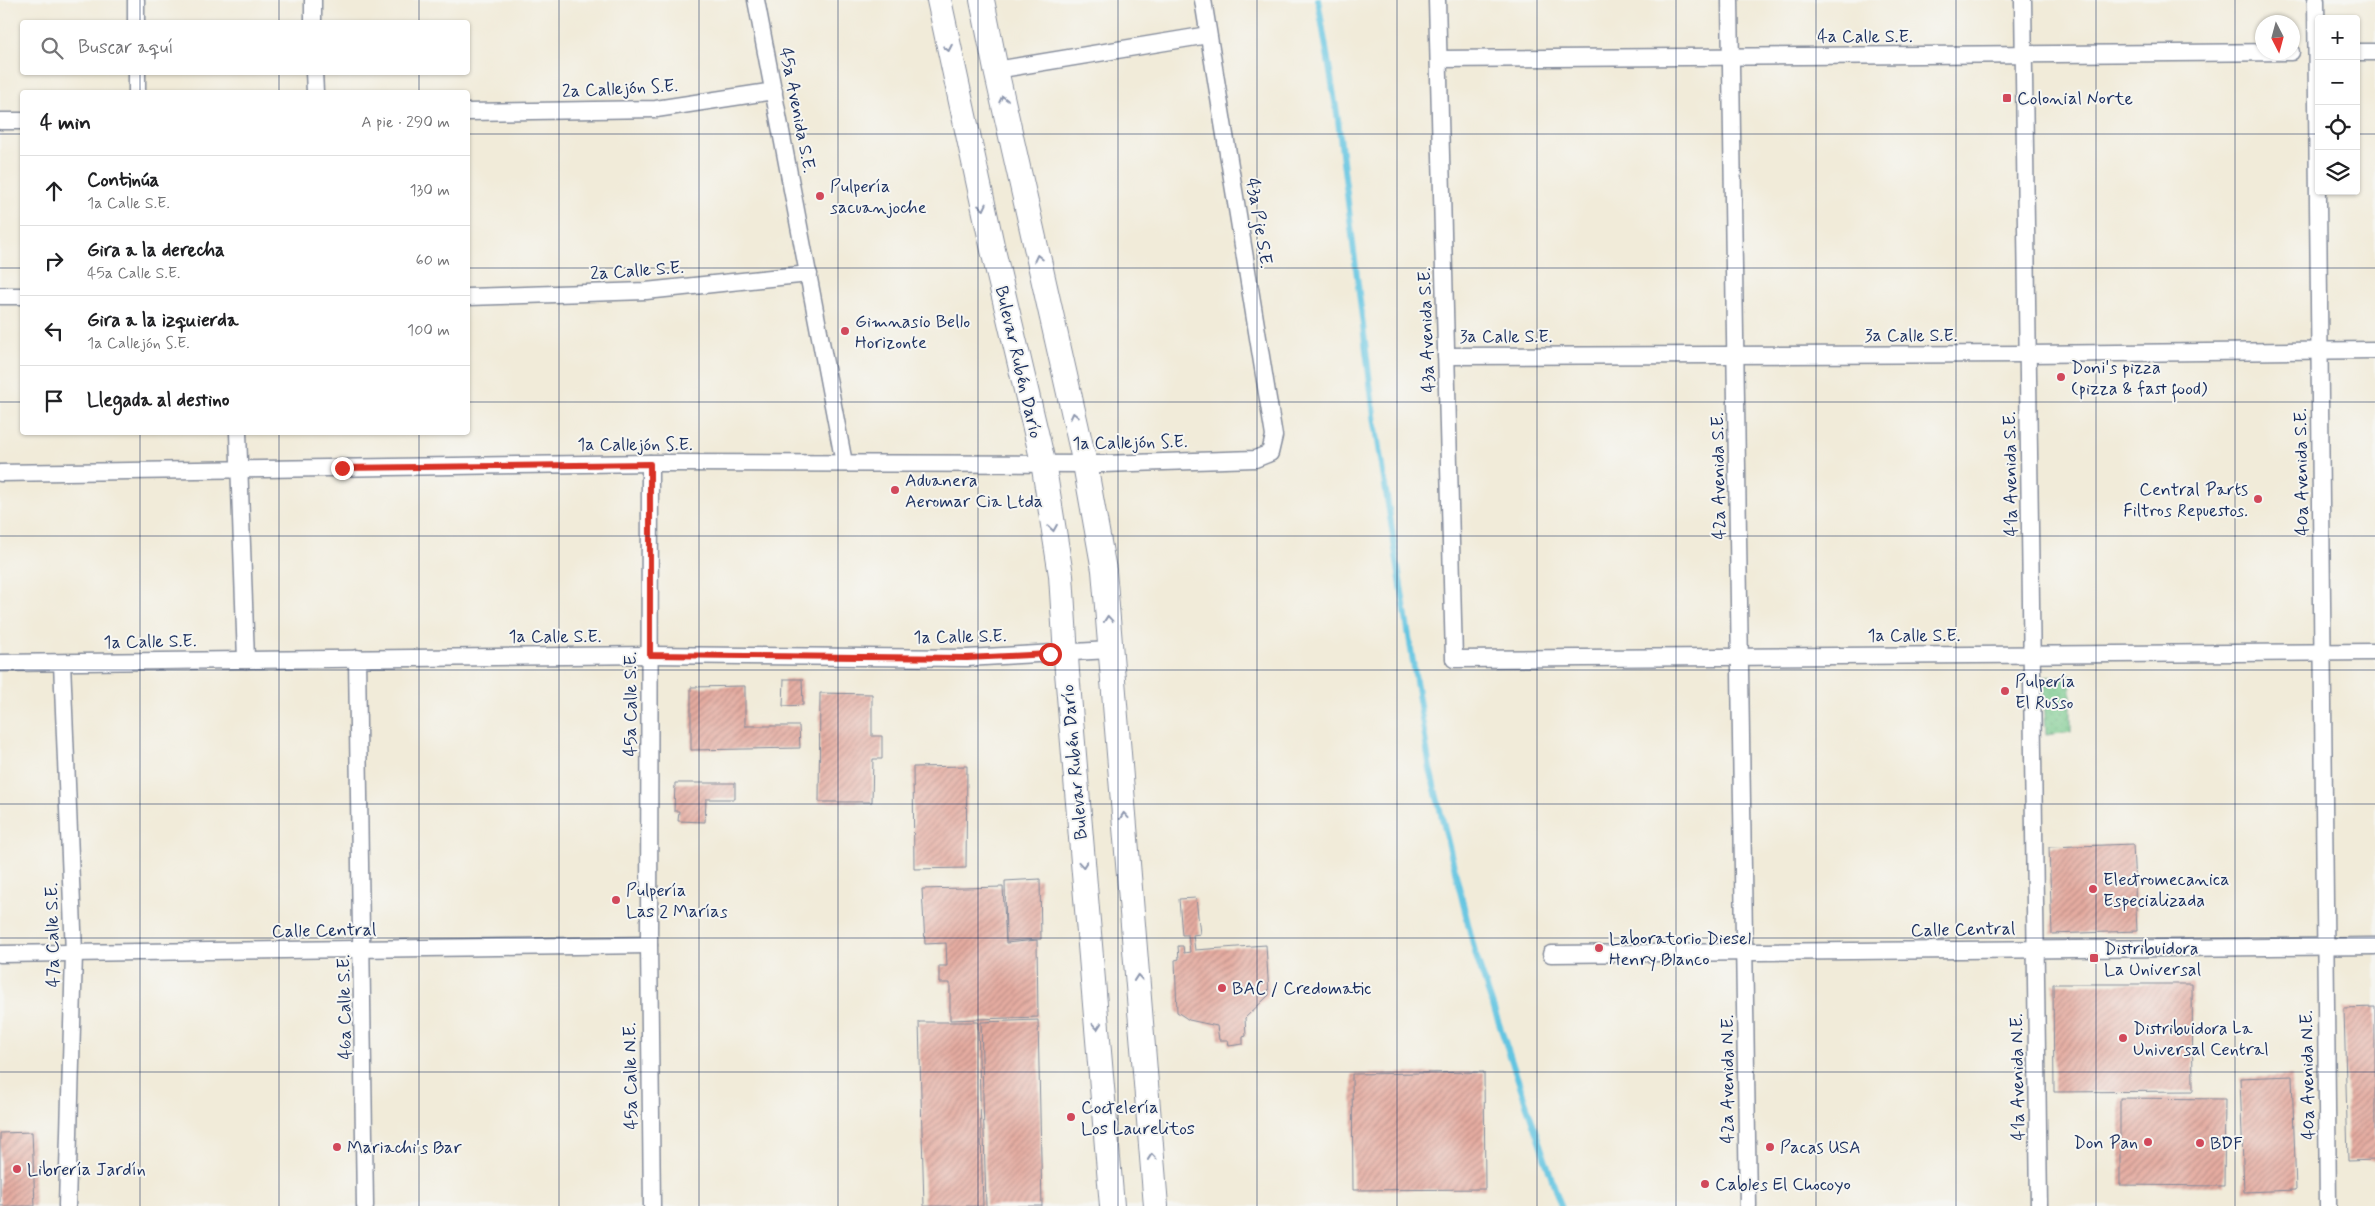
<!DOCTYPE html>
<html lang="es">
<head>
<meta charset="utf-8">
<style>
  :root { --surface:#fff; --page:#f2f2f2; --text:#202124; --muted:#757577; --line:#e0e0e0 }
  body { margin:0; font-family:Mynerve,sans-serif; background:var(--page); color:var(--text) }
  .controls { position:absolute; right:15px; top:15px; display:grid; overflow:hidden; border-radius:5px; box-shadow:0 1px 4px #0004 }
  .controls button { width:45px; height:45px; display:grid; place-items:center; padding:0; border:0; border-bottom:1px solid var(--line); background:var(--surface); color:var(--text); font:25px sans-serif }
  .compass { position:absolute; left:2255px; top:15px; width:45px; height:45px; border-radius:50%; background:var(--surface); box-shadow:0 1px 4px #0004; rotate:174deg }
  .stop { position:absolute; width:15px; height:15px; margin:-11px; border:4px solid #d93025; border-radius:50%; background:#fff }
  .stop.end { background:#d93025; border-color:#fff; box-shadow:0 1px 5px #0008 }
  .list { margin:0; padding:0; list-style:none }
  h2 { display:flex; justify-content:space-between; align-items:center; height:65px; margin:0; padding:0 20px; font-size:21px }
  h2 small { font-size:16px; font-weight:400; color:var(--muted) }
  .list li { display:grid; grid-template-columns:32px 1fr auto; gap:15px; align-items:center; box-sizing:border-box; height:70px; padding:0 20px; border-top:1px solid var(--line) }
  .list b { display:block; font-size:19px; white-space:nowrap }
  .list p { margin:0; font-size:16px; white-space:nowrap; color:var(--muted) }
  .list em { font-size:16px; font-style:normal; color:var(--muted) }
  .icon { flex:none; width:28px; height:28px; fill:none; stroke:currentColor; stroke-width:2; stroke-linecap:round; stroke-linejoin:round }
  .map { position:relative; flex:none; width:2375px; height:1206px; overflow:hidden }
  .search { position:absolute; background:var(--surface); box-shadow:0 1px 4px #0004; left:20px; top:20px; width:450px; height:55px; display:flex; align-items:center; gap:12px; box-sizing:border-box; padding:0 18px; border-radius:5px; color:var(--muted); font-size:19px }
  .panel { position:absolute; background:var(--surface); box-shadow:0 1px 4px #0004; left:20px; top:90px; width:450px; height:345px; border-radius:5px }
  .map>svg:first-child { display:block }
  .green { fill:url(#green-dots); stroke:#487c74 }
  .lines { fill:none; stroke-linecap:round; stroke-linejoin:round }
  .stream { stroke:#63c5e1; stroke-width:6 }
  .building { fill:url(#building-hatch) }
  .street-casing { stroke:#868d9c; stroke-width:19 }
  .secondary-casing { stroke:#868d9c; stroke-width:26 }
  .street { stroke:#fff; stroke-width:16 }
  .secondary { stroke:#fff; stroke-width:24 }
  .oneway { stroke:#8d97ae }
  .route { stroke:#d93025; stroke-width:6 }
  .grid { fill:none; stroke:#1b2f5e; stroke-width:1; stroke-opacity:0.55 }
  .poi-dot { fill:#d1495b; stroke:#f6f6f2; stroke-width:2 }
  .labels { text-anchor:middle; stroke-width:4; stroke-linejoin:round; paint-order:stroke }
  .street-label { font-size:18px; fill:#1b2f5e; stroke:#f6f6f2 }
  .poi-label { font-size:18px; fill:#1b2f5e; stroke:#f6f6f2; text-anchor:start }
</style>
</head>
<body>
<div class="map">
<svg width="2375" height="1206" viewBox="0 0 2375 1206">
  <defs>
    <pattern id="green-dots" width="8" height="8" patternUnits="userSpaceOnUse" patternTransform="scale(1.25)"><rect width="8" height="8" fill="#76c88a"/><path d="M2 2h.1M6 6h.1" fill="none" stroke="#60a374" stroke-width="1.8" stroke-linecap="round"/></pattern>
    <pattern id="building-hatch" width="6" height="6" patternUnits="userSpaceOnUse" patternTransform="scale(1.25)"><rect width="6" height="6" fill="#e5aca0"/><path d="M-1 1l2-2M0 6l6-6M5 7l2-2" fill="none" stroke="#b98c86"/></pattern>
  </defs>
  <rect width="100%" height="100%" fill="#f6f6f2"/>
  <filter id="ink" filterUnits="userSpaceOnUse"><feTurbulence type="fractalNoise" baseFrequency=".02" numOctaves="2"/><feDisplacementMap in="SourceGraphic" scale="10" xChannelSelector="R" yChannelSelector="G"/><feConvolveMatrix kernelMatrix="1 2 1 2 8 2 1 2 1" color-interpolation-filters="sRGB"/></filter>
  <filter id="wash" filterUnits="userSpaceOnUse"><feTurbulence type="fractalNoise" baseFrequency=".0096" numOctaves="4" result="noise"/><feDisplacementMap in="SourceGraphic" scale="20" xChannelSelector="R" yChannelSelector="G"/><feGaussianBlur stdDeviation="1.12" result="paint"/><feColorMatrix in="noise" values="0 0 0 0 0 0 0 0 0 0 0 0 0 0 0 0 0 1.4 0 .05"/><feComposite in="paint" operator="in"/></filter>
  <g filter="url(#wash)">
    <rect width="100%" height="100%" fill="#f1ebd9"/>
    <path class="green" d="M2071,676v56l-25,3 -3,-58z"/>
    <g class="lines">
      <path class="stream" d="M1318,0l20,120 36,296 56,353 46,187 85,250"/>
    </g>
    <g id="blocks">
      <g class="building">
        <path d="M784,679h18l1,26 -20,1z"/>
        <path d="M745,686v40h54l1,22 -109,2v-63z"/>
        <path d="M820,693l52,1v42h10v23h-9l-1,43h-53z"/>
        <path d="M967,766l-1,102 -52,1 -1,-102z"/>
        <path d="M675,783h60v16h-29l-1,23 -27,-1 1,-10h-5z"/>
        <path d="M2133,844l4,87 -85,3 -3,-87z"/>
        <path d="M1040,879l1,60 -35,2 -1,-60z"/>
        <path d="M1003,887l3,56 31,-3 1,77 -88,3v-37h-11v-17h8l-1,-23 -21,1 -3,-55z"/>
        <path d="M1196,898l4,36 -7,1 2,15 71,-5 3,50 -24,23 1,18 -3,1v7l-14,2 -1,-6h-9l-2,-14 -28,-6 -12,-8 -2,-52 4,-1 -1,-13h5l1,7 6,-1 -2,-17h-6l-3,-36z"/>
        <path d="M2053,984h139l1,107 -139,1z"/>
        <path d="M2375,1007v153l-27,1 -4,-153z"/>
        <path d="M1038,1020l4,186h-56l-5,-184z"/>
        <path d="M919,1022h59l5,184h-59z"/>
        <path d="M1484,1072l1,117 -132,1 -1,-116z"/>
        <path d="M2292,1076l4,114 -52,2 -4,-114z"/>
        <path d="M2120,1098l105,1 -1,87 -104,-1z"/>
        <path d="M32,1132l3,74h-35v-73z"/>
      </g>
    </g>
  </g>
  <g filter="url(#ink)">
    <use href="#blocks" fill-opacity="0" stroke="#868d9c" stroke-width="1"/>
    <g class="lines">
      <defs>
        <g id="street">
          <path d="M136,0v22"/>
          <path d="M313,0v22"/>
          <path d="M756,0l88,463"/>
          <path d="M1437,0l17,659 921,-7"/>
          <path d="M1730,0l18,1206"/>
          <path d="M2023,0l16,1206"/>
          <path d="M2316,0l12,1206"/>
          <path d="M2356,52h19"/>
          <path d="M1439,59l852,-7"/>
          <path d="M996,70l212,-35"/>
          <path d="M137,72v20"/>
          <path d="M314,72l1,20"/>
          <path d="M468,112l188,-3 118,-18"/>
          <path d="M0,121h22"/>
          <path d="M0,296h22"/>
          <path d="M468,297l178,-6 163,-17"/>
          <path d="M1446,356l583,-2 346,-4"/>
          <path d="M238,432l8,228"/>
          <path d="M650,463l-1,482 3,261"/>
          <path d="M0,473l650,-10 453,1 152,-5 15,-6 4,-17 -71,-436"/>
          <path d="M357,658l8,548"/>
          <path d="M0,663l650,-8 317,3 143,-8"/>
          <path d="M62,663l12,290 -7,253"/>
          <path d="M0,954l649,-9"/>
          <path d="M1551,954l824,-8"/>
        </g>
        <g id="secondary">
          <path d="M939,0l54,250 50,212 18,113 6,97 45,534"/>
          <path d="M982,0l14,70 89,394 19,106 52,636"/>
        </g>
      </defs>
      <use href="#street" class="street-casing"/>
      <use href="#secondary" class="secondary-casing"/>
      <use href="#street" class="street"/>
      <use href="#secondary" class="secondary"/>
    </g>
    <defs><path id="oneway-chevron" d="M-2-3.5L2.5 0L-2 3.5" fill="none" stroke-width="1.6" stroke-linecap="round" stroke-linejoin="round" transform="scale(1.25)"/></defs>
    <g class="oneway">
      <use href="#oneway-chevron" transform="translate(948 48) rotate(79)"/>
      <use href="#oneway-chevron" transform="translate(1003 99) rotate(-103)"/>
      <use href="#oneway-chevron" transform="translate(983 207) rotate(77)"/>
      <use href="#oneway-chevron" transform="translate(1038 258) rotate(-103)"/>
      <use href="#oneway-chevron" transform="translate(1074 416) rotate(-103)"/>
      <use href="#oneway-chevron" transform="translate(1053 528) rotate(81)"/>
      <use href="#oneway-chevron" transform="translate(1108 619) rotate(-95)"/>
      <use href="#oneway-chevron" transform="translate(1124 816) rotate(-95)"/>
      <use href="#oneway-chevron" transform="translate(1083 864) rotate(85)"/>
      <use href="#oneway-chevron" transform="translate(1138 978) rotate(-95)"/>
      <use href="#oneway-chevron" transform="translate(1097 1026) rotate(85)"/>
      <use href="#oneway-chevron" transform="translate(1152 1157) rotate(-95)"/>
    </g>
  </g>
  <g class="lines" filter="url(#ink)">
    <path class="route" d="M342,468l308,-4v191l317,3 83,-4"/>
  </g>
  <path class="grid" d="M140,0v22M279,0v22M419,0v22M559,0v1206M699,0v1206M838,0v1206M978,0v1206M1118,0v1206M1257,0v1206M1397,0v1206M1537,0v1206M1676,0v1206M1816,0v1206M1956,0v1206M2096,0v1206M2235,0v1206M140,72v20M279,72v20M419,72v20M0,134h22M468,134h1851M2356,134h19M0,268h22M468,268h1907M0,402h22M468,402h1907M140,432v774M279,432v774M419,432v774M0,536h2375M0,670h2375M0,804h2375M0,938h2375M0,1072h2375"/>
  <g class="poi-dot">
    <rect x="2002" y="93" width="10" height="10" rx="2.5"/>
    <circle cx="820" cy="196" r="5"/>
    <circle cx="845" cy="331" r="5"/>
    <circle cx="2061" cy="377" r="5"/>
    <circle cx="895" cy="490" r="5"/>
    <circle cx="2258" cy="499" r="5"/>
    <circle cx="2005" cy="691" r="5"/>
    <circle cx="2093" cy="889" r="5"/>
    <circle cx="616" cy="900" r="5"/>
    <circle cx="1599" cy="948" r="5"/>
    <rect x="2089" y="953" width="10" height="10" rx="2.5"/>
    <circle cx="1222" cy="988" r="5"/>
    <circle cx="2123" cy="1038" r="5"/>
    <circle cx="1071" cy="1117" r="5"/>
    <circle cx="2148" cy="1142" r="5"/>
    <circle cx="2200" cy="1143" r="5"/>
    <circle cx="337" cy="1147" r="5"/>
    <circle cx="1770" cy="1147" r="5"/>
    <circle cx="17" cy="1169" r="5"/>
    <circle cx="1705" cy="1184" r="5"/>
  </g>
  <g class="labels">
    <g class="street-label">
      <text x="1865" y="42">4a Calle S.E.</text>
      <text transform="translate(620 88) rotate(-3)" y="6">2a Callejón S.E.</text>
      <text transform="translate(798 110) rotate(79)" y="6">45a Avenida S.E.</text>
      <text transform="translate(1260 223) rotate(81)" y="6">43a Pje S.E.</text>
      <text transform="translate(637 270) rotate(-4)" y="6">2a Calle S.E.</text>
      <text transform="translate(1426 330) rotate(-92)" y="6">43a Avenida S.E.</text>
      <text x="1911" y="341">3a Calle S.E.</text>
      <text x="1506" y="342">3a Calle S.E.</text>
      <text transform="translate(1019 362) rotate(77)" y="6">Bulevar Rubén Darío</text>
      <text transform="translate(1130 442) rotate(-1)" y="6">1a Callejón S.E.</text>
      <text x="635" y="450">1a Callejón S.E.</text>
      <text transform="translate(2301 472) rotate(-91)" y="6">40a Avenida S.E.</text>
      <text transform="translate(2010 474) rotate(-91)" y="6">41a Avenida S.E.</text>
      <text transform="translate(1718 476) rotate(-91)" y="6">42a Avenida S.E.</text>
      <text x="1914" y="641">1a Calle S.E.</text>
      <text x="555" y="642">1a Calle S.E.</text>
      <text transform="translate(960 636) rotate(-1)" y="6">1a Calle S.E.</text>
      <text transform="translate(150 641) rotate(-1)" y="6">1a Calle S.E.</text>
      <text transform="translate(630 704) rotate(-90)" y="6">45a Calle S.E.</text>
      <text transform="translate(1074 762) rotate(-95)" y="6">Bulevar Rubén Darío</text>
      <text transform="translate(1963 929) rotate(-1)" y="6">Calle Central</text>
      <text transform="translate(324 930) rotate(-1)" y="6">Calle Central</text>
      <text transform="translate(52 935) rotate(-91)" y="6">47a Calle S.E.</text>
      <text transform="translate(344 1007) rotate(-91)" y="6">46a Calle S.E.</text>
      <text transform="translate(2307 1075) rotate(-91)" y="6">40a Avenida N.E.</text>
      <text transform="translate(630 1076) rotate(-91)" y="6">45a Calle N.E.</text>
      <text transform="translate(2017 1077) rotate(-91)" y="6">41a Avenida N.E.</text>
      <text transform="translate(1727 1079) rotate(-90)" y="6">42a Avenida N.E.</text>
    </g>
    <g class="poi-label">
      <text x="2017" y="104">Colonial Norte</text>
      <text x="830" y="192">Pulpería<tspan x="830" dy="21">sacuanjoche</tspan></text>
      <text x="855" y="327">Gimnasio Bello<tspan x="855" dy="21">Horizonte</tspan></text>
      <text x="2071" y="373">Doni's pizza<tspan x="2071" dy="21">(pizza &amp; fast food)</tspan></text>
      <text x="905" y="486">Aduanera<tspan x="905" dy="21">Aeromar Cia Ltda</tspan></text>
      <text x="2248" y="495" text-anchor="end">Central Parts<tspan x="2248" dy="21">Filtros Repuestos.</tspan></text>
      <text x="2015" y="687">Pulpería<tspan x="2015" dy="21">El Russo</tspan></text>
      <text x="2103" y="885">Electromecanica<tspan x="2103" dy="21">Especializada</tspan></text>
      <text x="626" y="896">Pulpería<tspan x="626" dy="21">Las 2 Marías</tspan></text>
      <text x="1609" y="944">Laboratorio Diesel<tspan x="1609" dy="21">Henry Blanco</tspan></text>
      <text x="2104" y="954">Distribuidora<tspan x="2104" dy="21">La Universal</tspan></text>
      <text x="1232" y="994">BAC / Credomatic</text>
      <text x="2133" y="1034">Distribuidora La<tspan x="2133" dy="21">Universal Central</tspan></text>
      <text x="1081" y="1113">Coctelería<tspan x="1081" dy="21">Los Laurelitos</tspan></text>
      <text x="2138" y="1148" text-anchor="end">Don Pan</text>
      <text x="2210" y="1149">BDF</text>
      <text x="347" y="1153">Mariachi's Bar</text>
      <text x="1780" y="1153">Pacas USA</text>
      <text x="27" y="1175">Librería Jardín</text>
      <text x="1715" y="1190">Cables El Chocoyo</text>
    </g>
  </g>
</svg>
<div class="controls">
<button>+</button>
<button>−</button>
<button><svg class="icon" aria-label="locate" viewBox="0 0 24 24"><circle cx="12" cy="12" r="6"/><path d="M12 2v4M12 18v4M2 12h4M18 12h4"/></svg></button>
<button><svg class="icon" aria-label="layers" viewBox="0 0 24 24"><path d="M12 4l9 5-9 5-9-5zM3 14l9 5 9-5"/></svg></button>
</div>
<svg class="compass" viewBox="-18 -18 36 36"><path d="M0-13l5 13h-10z" fill="#e53935"/><path d="M0 13l5-13h-10z" fill="#757577"/></svg>
<div class="stop" style="left:1050px;top:654px"></div>
<div class="stop end" style="left:342px;top:468px"></div>
<div class="search"><svg class="icon" aria-label="search" viewBox="0 0 24 24"><circle cx="10" cy="10" r="6"/><path d="M15 15l6 6"/></svg>Buscar aquí</div>
<section class="panel">
<h2>4 min<small>A pie · 290 m</small></h2>
<ul class="list">
<li><svg class="icon" aria-label="ahead" viewBox="0 0 24 24"><path d="M12 20V5M6 11l6-6 6 6"/></svg><div><b>Continúa</b><p>1a Calle S.E.</p></div><em>130 m</em></li>
<li><svg class="icon" aria-label="right" viewBox="0 0 24 24"><path d="M7 20v-9h11M14 6l5 5-5 5"/></svg><div><b>Gira a la derecha</b><p>45a Calle S.E.</p></div><em>60 m</em></li>
<li><svg class="icon" aria-label="left" viewBox="0 0 24 24"><path d="M17 20v-9H6M10 6l-5 5 5 5"/></svg><div><b>Gira a la izquierda</b><p>1a Callejón S.E.</p></div><em>100 m</em></li>
<li><svg class="icon" aria-label="arrive" viewBox="0 0 24 24"><path d="M6 21V4h12l-3 4 3 4H6"/></svg><div><b>Llegada al destino</b></div></li>
</ul>
</section>
</div>
</body>
</html>
